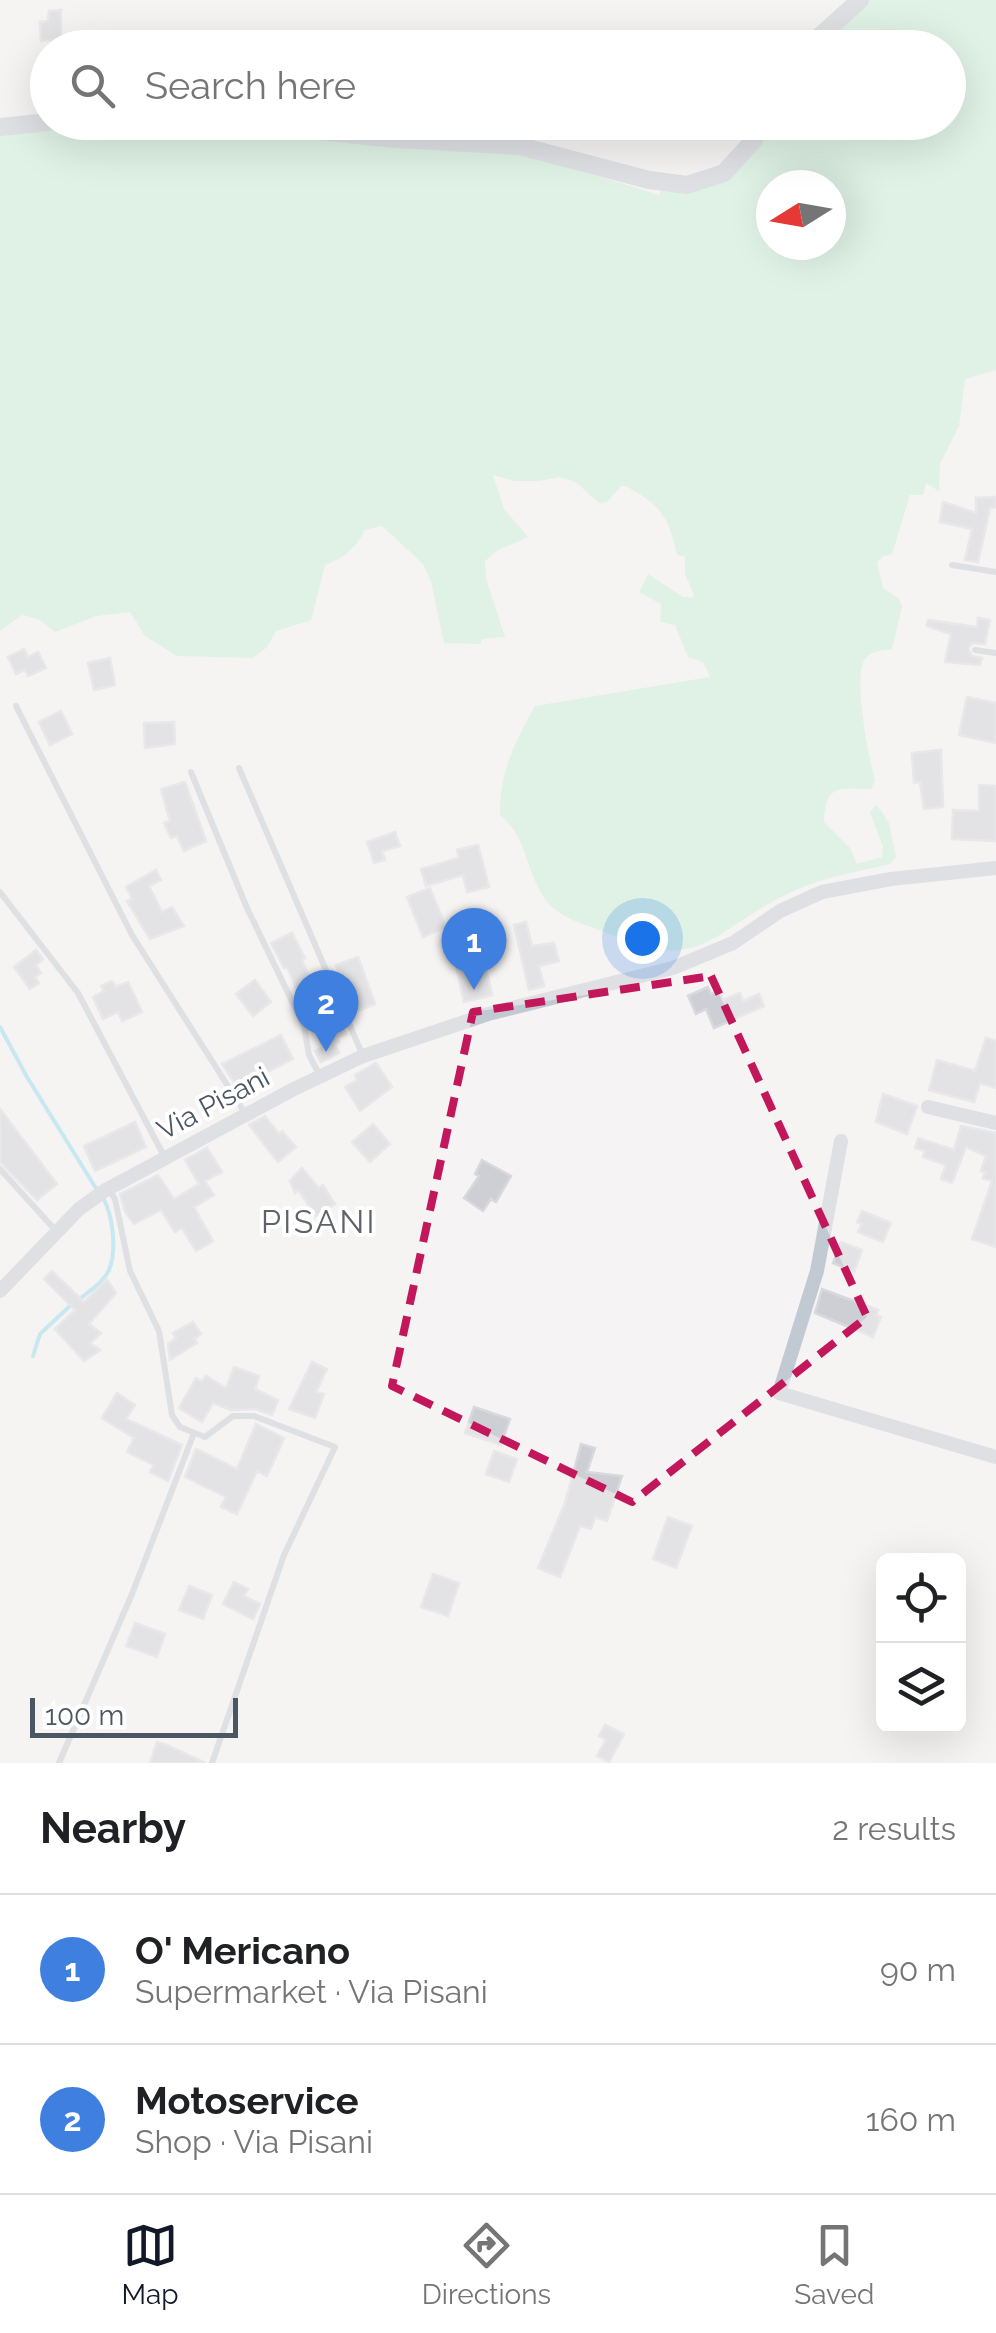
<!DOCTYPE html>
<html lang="en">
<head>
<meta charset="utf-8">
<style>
  :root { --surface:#fff; --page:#f2f2f2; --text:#202124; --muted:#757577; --line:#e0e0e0; --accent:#111827 }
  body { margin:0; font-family:Raleway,sans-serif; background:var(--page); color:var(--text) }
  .controls { position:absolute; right:30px; bottom:30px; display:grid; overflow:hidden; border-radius:15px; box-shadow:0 10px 40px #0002 }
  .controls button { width:90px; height:90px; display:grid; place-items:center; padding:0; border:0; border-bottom:2px solid var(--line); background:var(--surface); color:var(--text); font:50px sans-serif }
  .compass { position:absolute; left:756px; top:170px; width:90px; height:90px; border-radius:50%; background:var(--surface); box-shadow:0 10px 40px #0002; rotate:259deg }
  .scale { position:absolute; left:30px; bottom:25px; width:208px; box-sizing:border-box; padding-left:10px; border:5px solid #4a5661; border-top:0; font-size:28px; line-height:35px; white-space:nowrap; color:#4a5661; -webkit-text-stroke:8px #fff; paint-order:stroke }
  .you { position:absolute; left:642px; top:938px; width:35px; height:35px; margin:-25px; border:8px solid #fff; border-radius:50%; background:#1a73e8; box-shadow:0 0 0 15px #1a73e833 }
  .badge { display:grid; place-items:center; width:65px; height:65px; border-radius:50%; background:var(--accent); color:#fff; font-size:32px; font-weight:700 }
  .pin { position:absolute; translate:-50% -82px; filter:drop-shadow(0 2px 5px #0008) }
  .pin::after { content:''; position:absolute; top:52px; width:35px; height:30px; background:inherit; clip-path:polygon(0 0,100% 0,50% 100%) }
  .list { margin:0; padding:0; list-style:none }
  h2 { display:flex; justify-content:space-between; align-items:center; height:130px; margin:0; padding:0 40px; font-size:42px }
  h2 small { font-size:32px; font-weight:400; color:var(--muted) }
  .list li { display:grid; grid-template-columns:65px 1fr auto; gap:30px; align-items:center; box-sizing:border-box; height:150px; padding:0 40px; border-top:2px solid var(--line) }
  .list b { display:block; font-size:38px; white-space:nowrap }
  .list p { margin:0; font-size:32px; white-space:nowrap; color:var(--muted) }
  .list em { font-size:32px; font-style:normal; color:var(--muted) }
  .icon { flex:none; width:55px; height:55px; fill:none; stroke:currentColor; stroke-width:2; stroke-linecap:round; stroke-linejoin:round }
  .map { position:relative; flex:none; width:996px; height:1763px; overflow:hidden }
  .search { position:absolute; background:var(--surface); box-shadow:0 10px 40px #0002; left:30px; right:30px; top:30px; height:110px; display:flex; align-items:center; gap:25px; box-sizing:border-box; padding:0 35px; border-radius:55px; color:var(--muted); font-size:38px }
  .sheet { height:430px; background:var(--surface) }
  nav { display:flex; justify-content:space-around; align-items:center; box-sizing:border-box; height:140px; border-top:2px solid var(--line); background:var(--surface); font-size:28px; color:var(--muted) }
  nav a { display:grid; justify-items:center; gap:5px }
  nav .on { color:var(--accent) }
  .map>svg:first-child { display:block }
  .green { fill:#c3f1d5; fill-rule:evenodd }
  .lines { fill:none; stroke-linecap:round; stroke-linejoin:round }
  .stream { stroke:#90daee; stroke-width:4 }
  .building { fill:#cdcfd5; stroke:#d7d9de; stroke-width:2.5 }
  .service { stroke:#c1cad2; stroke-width:6 }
  .minor { stroke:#c1cad2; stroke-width:14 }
  .tertiary { stroke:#c1cad2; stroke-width:18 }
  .marked { fill:none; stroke:#c2185b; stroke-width:8; stroke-dasharray:20 12; stroke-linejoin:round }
  .labels { text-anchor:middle; stroke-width:8; stroke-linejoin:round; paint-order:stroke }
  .street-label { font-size:28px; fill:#4a5661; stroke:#fff }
  .quarter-label { font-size:32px; letter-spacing:2.5px; fill:#5f6368; stroke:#fff }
</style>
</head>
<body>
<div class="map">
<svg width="996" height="1763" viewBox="0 0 996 1763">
  <rect width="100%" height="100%" fill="#f5f3f3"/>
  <path class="green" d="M867,0h129v370l-31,9 -6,47 -19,38 -1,27 -13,-8 -3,12h-13l-18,59 -9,2 -6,6 6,26 15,10 4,8 -10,43c-11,2 -22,1 -28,12 -11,20 5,97 11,120l-4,8c-33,-1 -46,-5 -47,33l26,26 7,16 25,-7 1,-10 -13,-35 6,-7 3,3 10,15 7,34 -6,7c-35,8 -71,14 -103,30 -77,38 -86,81 -180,39 -18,-8 -40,-12 -55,-26 -26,-25 -23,-71 -52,-92 -1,-42 15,-73 35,-109l175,-29 -7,-15 -15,-5 -13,-32 -15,-3 1,-18 -22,-12 9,-18 35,23 9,1 2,-4 -9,-20v-18l-8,-1c-8,-39 -17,-50 -51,-69h-5l-14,16 -8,1 -23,-21 -16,-5 -21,4h-24l-22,-6 11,34 24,28 -30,13 -13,11 1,18 19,58 -23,2 -2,5 -36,-1 -13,-62 -8,-17 -41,-38 -17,4c-10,19 -20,27 -40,35l-14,55 -35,11 -9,16 -14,11 -76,-2 -32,-20 -15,-24 -34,4 -41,16 -15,-12 -18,-5 -22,16v-496l108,-12 98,4 195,21 113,2 145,45 4,-7h34l72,-65 179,-1v-74l-132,-1zM771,185h60v60h-60z"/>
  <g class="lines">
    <g class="stream">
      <path d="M0,1027l27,50 70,113"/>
      <path d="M80,1299c10,-9 23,-16 29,-29 8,-19 4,-55 -6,-72"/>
      <path d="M33,1356l7,-22 32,-30"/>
    </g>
  </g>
  <g class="building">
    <path d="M61,10v29l-20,2 -1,-19 8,-1 1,-10z"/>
    <path d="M996,497v10l-6,1 -12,54 -13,-2 7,-31 -32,-7 3,-20 33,11v-15z"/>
    <path d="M978,618l12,2 -5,24 -12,-1 -5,5 4,8 10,2 -2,7 -35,-3 6,-28 -24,-8 1,-6 49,7z"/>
    <path d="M24,649l4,8 10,-5 8,16 -18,8 -3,-6 -9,4 -8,-17z"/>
    <path d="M110,658l5,27 -21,5 -6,-27z"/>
    <path d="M967,697l29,6v40l-37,-8z"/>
    <path d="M61,711l11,23 -22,11 -11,-23z"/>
    <path d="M174,722l1,22 -30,4 -1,-25z"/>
    <path d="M941,750l2,57 -19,2 -4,-27 -6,1 -2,-30z"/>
    <path d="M185,782l21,59 -22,10 -7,-15 -6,2 -7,-15 6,-2 -9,-32z"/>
    <path d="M979,785l17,1v55l-44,-2 1,-29 26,1z"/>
    <path d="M395,832l5,14 -18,5 3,9 -11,3 -7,-21z"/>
    <path d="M478,845l11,42 -22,5 -4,-17 -37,11 -5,-17 38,-11 -2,-8z"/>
    <path d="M156,870l5,10 -12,6 13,26 10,-5 12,19 -34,13 -23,-38 5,-2 -6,-12z"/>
    <path d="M430,888l16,39 -23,10 -16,-40z"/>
    <path d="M526,922l6,24 22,-3 5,18 -20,5 5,20 -15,4 -15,-65z"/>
    <path d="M292,933l13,25 -3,2 13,30 -4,2 9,20 14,-7 12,29 -9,4 2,4 -4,2 4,9 -18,9 -6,-11 8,-4 -36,-80 -3,1 -13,-25z"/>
    <path d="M36,950l7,9 -7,6 5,8 -6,4 4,6 -9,6 -16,-22z"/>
    <path d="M478,956l3,14 5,-1 6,26 -28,7 -9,-41z"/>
    <path d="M358,957l17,47 -23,9 -16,-48z"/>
    <path d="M255,980l16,22 -18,14 -17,-22z"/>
    <path d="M112,981l4,6 12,-5 14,30 -20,9 -4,-9 -15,7 -10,-22 11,-6 -3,-5z"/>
    <path d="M708,987l3,7 8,-4 4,10 17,-7 3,8 16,-7 5,12 -50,22 -8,-19 -10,5 -8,-18z"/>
    <path d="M281,1035l12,24 -56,28 -15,-23z"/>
    <path d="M986,1038l10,3v47l-16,-5 -6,19 -45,-12 8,-30 38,11z"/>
    <path d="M376,1063l16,24 -32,24 -15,-24 12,-7 -2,-5z"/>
    <path d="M883,1094l34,12 -10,28 -31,-12z"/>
    <path d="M0,1109l57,75 -20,16 -37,-38z"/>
    <path d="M265,1116l14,18 3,-3 14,16 -18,15 -29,-37z"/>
    <path d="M135,1122l11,25 -51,24 -11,-25z"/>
    <path d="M373,1124l17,20 -20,18 -18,-20z"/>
    <path d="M961,1126l35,7v114l-24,-8 20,-58 -9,-3 2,-6 -4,-1 5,-15 -20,-9 -14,36 -11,-4 5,-14 -23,-8 2,-6 -10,-3 3,-10 36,12z"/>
    <path d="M207,1148l15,24 -17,9 9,14 -20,12 19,34 -17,10 -14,-23 -7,4 -14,-22 -27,14 -9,-12 -5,-18 38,-19 16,24 25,-15 -14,-24z"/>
    <path d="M482,1160l29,16 -15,26 -5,-3 -8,12 -19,-13 15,-22 -4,-2z"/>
    <path d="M302,1168l17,20 4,-3 12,19 -19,12 -18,-26 -3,3 -5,-12z"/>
    <path d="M862,1211l29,12 -8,19 -25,-10 4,-8 -5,-2z"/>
    <path d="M841,1242l21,8 -8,22 -21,-9z"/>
    <path d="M52,1271l32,31 23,-22 9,13 -27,31 12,9 -11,10 10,7 -16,11 -29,-32 20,-19 -31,-31z"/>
    <path d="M822,1289l56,21 -2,5 5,2 -8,20 -58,-24z"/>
    <path d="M193,1322l8,12 -7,5 3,4 -27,17 -2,-16 8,-6 -3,-5z"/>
    <path d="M312,1362l15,7 -11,23 8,2 -9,24 -26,-9z"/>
    <path d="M234,1367l25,9 -4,13 23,11 -6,15 -17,-6 -24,1 -18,-7 -11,19 -23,-14 17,-30 6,3 4,-5 20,12z"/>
    <path d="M117,1393l18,12 -9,14 56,26 -14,36 -18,-9 4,-7 -27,-13 7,-14 -32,-20z"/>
    <path d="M474,1407l36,12 -9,26 -36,-12z"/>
    <path d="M256,1424l28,14 -17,38 -10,-5 -20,43 -16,-7 5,-10 -41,-20 11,-28 41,20z"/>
    <path d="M581,1444l14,4 -8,24 35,4 -15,45 -12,-4 -4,12 -11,-3 -20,51 -22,-9 27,-65z"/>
    <path d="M494,1451l23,8 -8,23 -23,-8z"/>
    <path d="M668,1517l24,9 -16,42 -23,-9z"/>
    <path d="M433,1574l26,9 -11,33 -27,-9z"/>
    <path d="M234,1582l14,7 -4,7 16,8 -7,15 -30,-15z"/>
    <path d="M189,1586l23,9 -9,24 -24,-9z"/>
    <path d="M135,1623l30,11 -8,23 -31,-11z"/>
    <path d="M605,1725l19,9 -15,28 -12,-6 9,-16 -7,-4z"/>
    <path d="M157,1742l10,3 38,18h-55z"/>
  </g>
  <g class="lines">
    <g class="service">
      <path d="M952,565l44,7"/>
      <path d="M975,650l21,3"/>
      <path d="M16,706l116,229 113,178"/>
      <path d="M239,768l124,288"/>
      <path d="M191,772l56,136 57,118 5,29 10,19"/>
      <path d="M0,892l78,101 86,163"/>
      <path d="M0,1169l57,63"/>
      <path d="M109,1190l6,9 15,72 29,60 13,84 8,12 25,10 28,-21h21l81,31 -51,108 -72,208"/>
      <path d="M59,1763l73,-169 62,-161"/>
    </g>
    <g class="minor">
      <path d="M928,1107l68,16"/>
      <path d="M841,1141l-24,130 -38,122 217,64"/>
      <path d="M0,1291l79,-82 25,-18 188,-101 71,-34 125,-42 185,-46 60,-25 47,-32 42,-19 69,-13 105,-11"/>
    </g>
    <g class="tertiary">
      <path d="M807,48l53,-48"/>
      <path d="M229,122l167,17 124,7 129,34 38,5 37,-12 29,-32 10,-19"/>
      <path d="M0,127l48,-5"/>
    </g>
  </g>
  <path d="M0 0H996V1763H0ZM711,976l156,341 -235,185 -240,-116 81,-374z" fill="#f5f3f3" fill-opacity=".55" fill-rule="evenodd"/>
  <path class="marked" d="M711,976l156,341 -235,185 -240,-116 81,-374z"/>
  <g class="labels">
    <g class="street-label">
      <text transform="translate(213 1103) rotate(-28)" y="10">Via Pisani</text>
    </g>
    <g class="quarter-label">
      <text x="319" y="1233">PISANI</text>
    </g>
  </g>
</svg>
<div class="controls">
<button><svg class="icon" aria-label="locate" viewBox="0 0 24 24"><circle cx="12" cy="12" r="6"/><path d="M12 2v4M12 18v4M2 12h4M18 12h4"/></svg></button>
<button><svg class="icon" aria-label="layers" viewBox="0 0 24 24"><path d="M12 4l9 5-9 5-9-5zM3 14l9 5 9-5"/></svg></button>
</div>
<svg class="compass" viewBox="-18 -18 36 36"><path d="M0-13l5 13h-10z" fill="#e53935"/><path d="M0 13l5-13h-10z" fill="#757577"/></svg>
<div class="scale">100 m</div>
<div class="you"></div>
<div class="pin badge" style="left:474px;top:990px;background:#3f7fe0">1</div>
<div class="pin badge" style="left:326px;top:1052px;background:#3f7fe0">2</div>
<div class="search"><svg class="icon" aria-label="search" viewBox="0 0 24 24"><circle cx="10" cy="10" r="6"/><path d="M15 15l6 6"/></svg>Search here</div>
</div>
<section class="sheet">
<h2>Nearby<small>2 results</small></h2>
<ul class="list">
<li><span class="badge" style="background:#3f7fe0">1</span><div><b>O' Mericano</b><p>Supermarket · Via Pisani</p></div><em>90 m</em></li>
<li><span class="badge" style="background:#3f7fe0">2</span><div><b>Motoservice</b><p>Shop · Via Pisani</p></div><em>160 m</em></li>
</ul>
</section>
<nav>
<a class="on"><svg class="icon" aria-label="map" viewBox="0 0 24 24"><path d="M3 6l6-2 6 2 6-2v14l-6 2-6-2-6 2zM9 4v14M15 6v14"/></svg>Map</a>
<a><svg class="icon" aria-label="directions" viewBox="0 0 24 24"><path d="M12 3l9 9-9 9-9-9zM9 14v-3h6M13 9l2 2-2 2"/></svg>Directions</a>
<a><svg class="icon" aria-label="saved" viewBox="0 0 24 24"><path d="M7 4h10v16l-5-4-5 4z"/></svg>Saved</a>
</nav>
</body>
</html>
